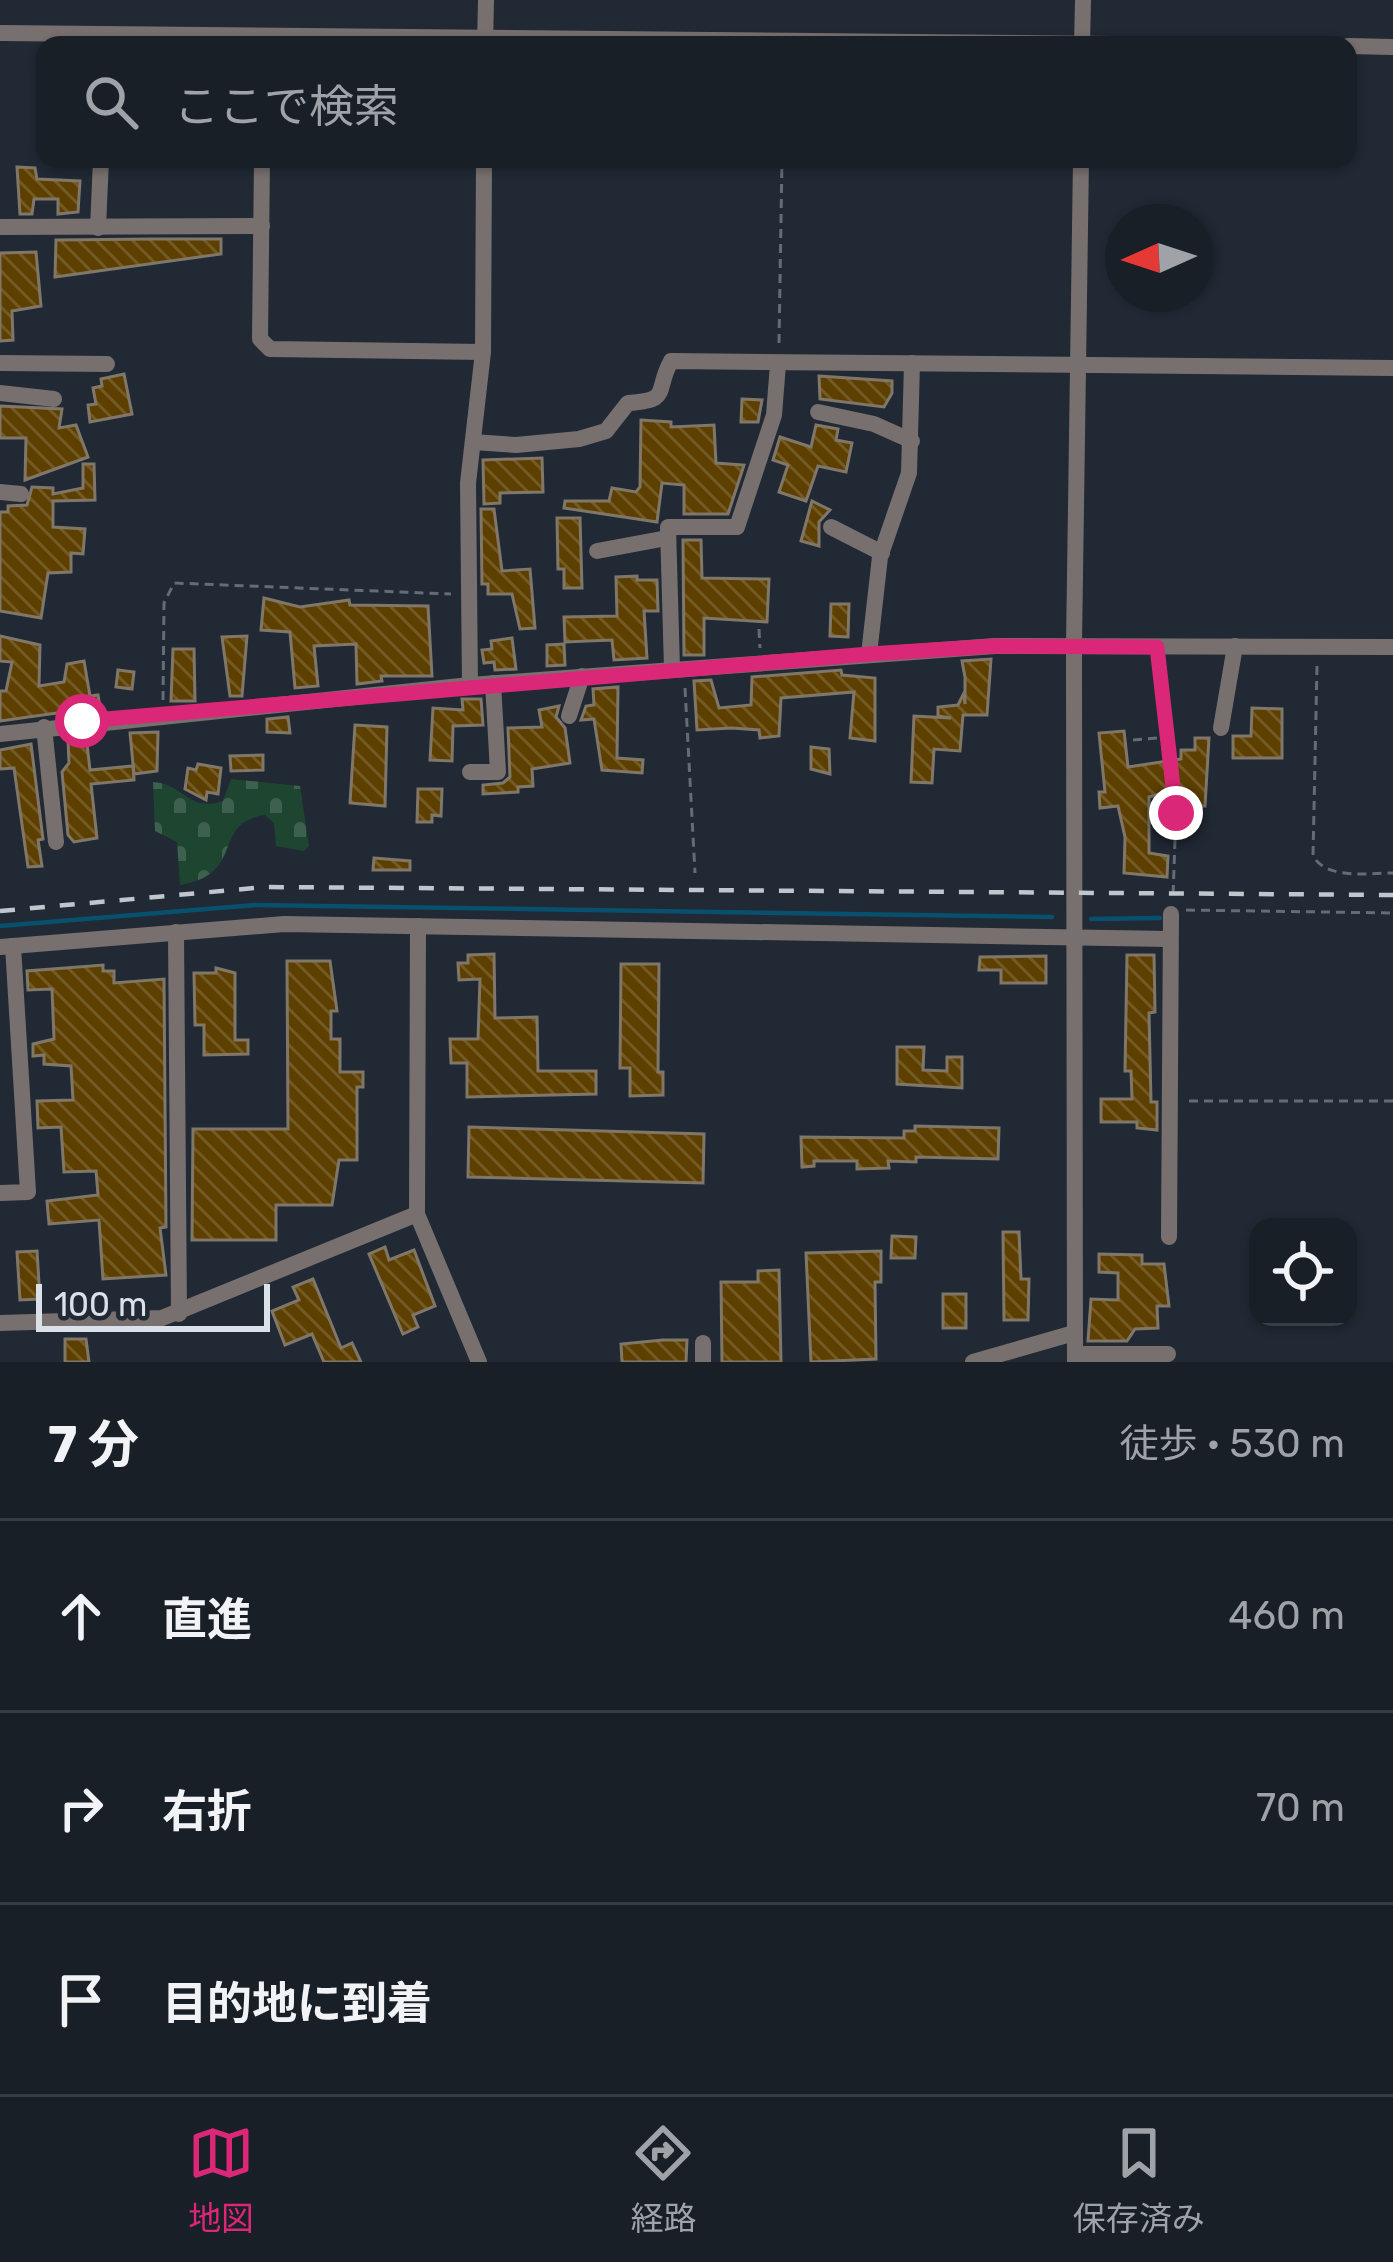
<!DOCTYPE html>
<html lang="ja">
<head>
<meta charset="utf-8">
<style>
  :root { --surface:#181f27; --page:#21272f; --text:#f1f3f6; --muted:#9fa2a7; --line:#363d44; --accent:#db2777 }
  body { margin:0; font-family:Rubik,"Noto Sans JP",sans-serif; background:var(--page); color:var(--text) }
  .controls { position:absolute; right:36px; bottom:36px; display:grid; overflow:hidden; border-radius:24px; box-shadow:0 3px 9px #0004 }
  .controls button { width:108px; height:108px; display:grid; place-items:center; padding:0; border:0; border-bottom:3px solid var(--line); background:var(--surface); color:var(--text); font:60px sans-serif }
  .compass { position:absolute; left:1105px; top:204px; width:108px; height:108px; border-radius:50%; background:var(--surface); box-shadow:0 3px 9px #0004; rotate:267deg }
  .scale { position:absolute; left:36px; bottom:30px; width:234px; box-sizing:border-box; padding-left:12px; border:6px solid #dbe1e8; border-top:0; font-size:33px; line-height:42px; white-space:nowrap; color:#dbe1e8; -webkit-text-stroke:9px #202934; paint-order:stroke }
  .stop { position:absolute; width:36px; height:36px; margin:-27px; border:9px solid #db2777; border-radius:50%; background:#fff }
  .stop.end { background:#db2777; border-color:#fff; box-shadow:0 3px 12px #0008 }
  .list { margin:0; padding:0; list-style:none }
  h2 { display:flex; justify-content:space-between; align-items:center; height:156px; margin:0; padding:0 48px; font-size:51px }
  h2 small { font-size:39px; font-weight:400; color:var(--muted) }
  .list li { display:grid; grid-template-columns:78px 1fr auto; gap:36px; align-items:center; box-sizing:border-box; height:192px; padding:0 48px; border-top:3px solid var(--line) }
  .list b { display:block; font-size:45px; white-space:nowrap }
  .list em { font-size:39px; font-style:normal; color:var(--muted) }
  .icon { flex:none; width:66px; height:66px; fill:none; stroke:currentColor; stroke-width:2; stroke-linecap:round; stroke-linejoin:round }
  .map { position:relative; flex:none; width:1393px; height:1362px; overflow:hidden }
  .search { position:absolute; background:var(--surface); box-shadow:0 3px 9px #0004; left:36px; right:36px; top:36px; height:132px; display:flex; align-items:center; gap:30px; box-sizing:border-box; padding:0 42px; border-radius:24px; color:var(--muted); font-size:45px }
  .sheet { height:732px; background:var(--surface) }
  nav { display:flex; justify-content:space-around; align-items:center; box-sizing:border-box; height:168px; border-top:3px solid var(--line); background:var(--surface); font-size:33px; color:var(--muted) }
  nav a { display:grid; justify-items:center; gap:6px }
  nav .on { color:var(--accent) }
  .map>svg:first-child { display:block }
  .cemetery { fill:url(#cemetery-stones) }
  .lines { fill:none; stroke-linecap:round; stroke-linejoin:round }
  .stream { stroke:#09506f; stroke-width:4.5 }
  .building { fill:url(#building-back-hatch); stroke:#807769; stroke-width:3 }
  .path { stroke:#646c76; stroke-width:3; stroke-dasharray:9 6; stroke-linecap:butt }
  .minor { stroke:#78706e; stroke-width:16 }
  .rail { stroke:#bfc6cd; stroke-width:4.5; stroke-dasharray:15 15; stroke-linecap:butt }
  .route { stroke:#db2777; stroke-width:15 }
</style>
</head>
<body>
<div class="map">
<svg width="1393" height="1362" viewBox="0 0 1393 1362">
  <defs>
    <pattern id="cemetery-stones" width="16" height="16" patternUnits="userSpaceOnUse" patternTransform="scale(3)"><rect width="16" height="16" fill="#1e4530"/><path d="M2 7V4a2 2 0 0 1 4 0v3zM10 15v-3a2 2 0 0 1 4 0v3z" fill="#3e604e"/></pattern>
    <pattern id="building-back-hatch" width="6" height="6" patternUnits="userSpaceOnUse" patternTransform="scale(3)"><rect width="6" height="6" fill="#5d4000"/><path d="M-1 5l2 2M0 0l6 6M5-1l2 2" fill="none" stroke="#745b25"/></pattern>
  </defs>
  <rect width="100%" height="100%" fill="#202934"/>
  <path class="cemetery" d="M231,779l69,7 9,60 -5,5 -28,-5 -2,-23 -9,-8c-55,8 -18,59 -85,70l-3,-43 -22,-11 -2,-49c29,1 37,31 70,19z"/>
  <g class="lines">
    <g class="stream">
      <path d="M1091,919l69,-1"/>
      <path d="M0,926l255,-21 797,12"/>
    </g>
  </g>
  <g class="building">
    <path d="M17,167l18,1 2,11 43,2 -2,31 -20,2v-15h-24l-2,15h-12z"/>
    <path d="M154,239h67v15l-166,23 1,-37z"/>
    <path d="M36,252l5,54 -29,5 1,29 -13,1v-88z"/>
    <path d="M124,374l8,40 -42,8 -2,-17 8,-1 -3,-16 9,-2 -1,-7z"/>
    <path d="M819,376l73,5v12l-8,14 -64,-8z"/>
    <path d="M742,399l20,1 -4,22h-17z"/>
    <path d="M0,406l62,3 -3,19 17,-3 12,32 -63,23 1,-42h-26z"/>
    <path d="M641,420l30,2v5l43,-2 2,38 28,2 -16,49h-44v-29l-22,-2 -5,39 -93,-14 1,-7h44l3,-13 24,4 4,-5z"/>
    <path d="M816,425l22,4 -2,11 16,3 -6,29 -28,-6 -12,35 -27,-9 9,-27 -15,-5 7,-23 31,10z"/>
    <path d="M542,458l1,34 -43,1v10l-16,1 -1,-44z"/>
    <path d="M83,464h11l1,36 -42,1v26l32,2 -2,25 -12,-1v19l-23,1 -7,45 -41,-7v-99h8v-6l19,-1 5,-18 21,1v6l30,-6z"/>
    <path d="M812,501l18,9 -11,12v24l-18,-5z"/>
    <path d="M481,509h13l8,62 28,-2 5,59 -15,1 -8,-35h-24v-10h-6z"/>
    <path d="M557,518h23l2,70h-18v-19h-6z"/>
    <path d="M683,540h18l1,38 67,1 -2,43 -63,-4v37h-20z"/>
    <path d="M637,576v4h20l1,31h-14l3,47 -33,2 -2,-20 -47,2 -1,-25 53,-1 -1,-39z"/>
    <path d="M264,598l36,9 49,-7 1,5 78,1 4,70h-51l1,5 -25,3 -1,-40 -42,2 4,40 -23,2 -5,-56 -29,-2z"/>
    <path d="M831,604h18l-1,33 -18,-1z"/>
    <path d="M0,636l40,9 -1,41 25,-4 3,-18 17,-3 6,35 8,-1 2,12 -100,14v-30h6l6,-29 -12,-1z"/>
    <path d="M247,636l-5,60h-12l-8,-59z"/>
    <path d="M512,638l4,31 -21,1 -1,-8 -10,1 -2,-13 10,-1 -1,-8z"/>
    <path d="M564,644l1,21 -18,1v-21z"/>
    <path d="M173,649h21l1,52h-24z"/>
    <path d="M991,659l-4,56h-24l-3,36 -26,-2 -2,34 -21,-1 3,-66 37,2 -13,-2v-9l20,-2 6,-12 1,11v-27l-3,-16z"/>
    <path d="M118,670l16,2 -2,17 -16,-2z"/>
    <path d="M841,670l1,5 33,3v63l-25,-3 4,-46 -73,6 -2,38 -19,2 -1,-8 -27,-2 -35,2 -3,-49 17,-1 8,28 32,-3 1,-28z"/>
    <path d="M618,687l-1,71 26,2 -1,13 -40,-3 -8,-51 -13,1 5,-14 8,-1 -1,-16z"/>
    <path d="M462,699h19l2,26 -30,1 -1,35 -22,-1 3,-52 30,2z"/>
    <path d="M559,706l-3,11 9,11 5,35 -38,6 1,17 -15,1v5l-35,2v-9l20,-2 7,-6 -2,-49 34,-1 -3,-17z"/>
    <path d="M1252,708l30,1v49h-49v-22h18z"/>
    <path d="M288,717l2,16 -23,-1v-13z"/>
    <path d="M355,725l32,2 -2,79 -35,-3z"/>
    <path d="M1124,731l4,36 53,-8v-9h14v-12h14l-4,68h-24v-18l-32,9v56l19,3 -1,21 -43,-4 1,-36 -7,-31 -18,2 -1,-16h6l-6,-59z"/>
    <path d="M158,732l-1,39 -23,3 -4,-41z"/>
    <path d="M93,737l1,6 -7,1 3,26 43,-4 1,14 -43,4 6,54 -23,4 -6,-7 -6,-63 7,-9 -1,-23z"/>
    <path d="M31,744l12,95 -5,1 4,26 -14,1 -14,-99 -14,1v-19z"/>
    <path d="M811,747l18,2 1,25 -19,-5z"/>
    <path d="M263,755v15l-32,1 -1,-15z"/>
    <path d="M198,764l23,4 -3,26 -11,-2 -1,8 -21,-11 3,-21 8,2z"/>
    <path d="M418,789h24l-1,27 -9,-1v7h-15z"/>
    <path d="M374,858l36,3v9h-37z"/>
    <path d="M494,954l1,64 42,-1 1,54h58v23l-129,3v-34h-16l-1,-24h28l2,-60 -21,1 -1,-17h10v-8z"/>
    <path d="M1127,955h27l1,57 -6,1 2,89h6v28l-20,-2v-6h-36v-23h31l-1,-28h-6z"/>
    <path d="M1046,956v27h-45v-13h-22l1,-13z"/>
    <path d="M287,961h43l7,50h-6v28h9v33h23v15h-6v73h-18l-7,45h-56v35h-84l1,-111h95z"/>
    <path d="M621,964h38l-1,108h5v23l-33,1v-28h-10z"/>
    <path d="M103,965v6h11v12l50,-4 2,248 -6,1 6,47 -63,4 -4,-59 -50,4 -2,-23 51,-6 -2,-24 -32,1 -3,-45 -23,1 -1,-27 36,-1 -2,-34 -27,-2v-9l-11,1v-12l21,-5 -2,-50 -24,1 -1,-19z"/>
    <path d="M216,968l19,5v67h13v14l-44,1v-30h-9l-1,-52h22z"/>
    <path d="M897,1047h27l-1,23 24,1v-14h15v31l-65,-4z"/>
    <path d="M915,1126l84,2 -1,31 -82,-2v5l-28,-1 1,7 -32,1v-8h-43v5l-12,1 -1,-30 103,1v-7h11z"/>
    <path d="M469,1127l235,7 -1,49 -235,-6z"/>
    <path d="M1003,1232h16l2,47h8l-1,41h-24z"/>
    <path d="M892,1236l24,1 -1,21h-24z"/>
    <path d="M385,1247l4,13 25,-10 21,56 -22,9 5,12 -15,7 -34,-80z"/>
    <path d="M37,1251l3,48 -20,1 -3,-48z"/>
    <path d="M881,1251v31h-6l1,77 -65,3 -5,-109z"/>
    <path d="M1099,1254l43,1v9h22l5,42h-12l1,22 -23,1 -8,12h-39l3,-42 27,1v-27l-19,-1z"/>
    <path d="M779,1270l2,92h-59l-1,-80h37v-11z"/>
    <path d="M313,1279l28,69 11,-5 9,19h-37l-12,-28 -27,11 -13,-34 27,-11 -6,-13z"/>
    <rect x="943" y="1294" width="23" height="34"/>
    <path d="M65,1339h21l3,23h-24z"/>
    <path d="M663,1340h24l-1,22h-64l-1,-18z"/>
  </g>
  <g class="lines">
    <g class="path">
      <path d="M779,343l3,-184"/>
      <path d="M759,629l1,19"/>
      <path d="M1159,661l17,152 -3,83"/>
      <path d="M1317,666l-4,190c14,24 55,17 80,17"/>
      <path d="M685,688l10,185"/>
      <path d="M163,700l1,-97 10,-20 277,11"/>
      <path d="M1133,740l34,-3"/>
      <path d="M1186,910l207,3"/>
      <path d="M1189,1101h204"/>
    </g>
    <g class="minor">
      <path d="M0,33l1209,12"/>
      <path d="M485,45l1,-45"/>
      <path d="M1082,45l1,-45"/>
      <path d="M1348,46l45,1"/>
      <path d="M262,159l-2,180 10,10 213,3"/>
      <path d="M0,227l262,-1"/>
      <path d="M98,228l3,-69"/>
      <path d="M0,363l107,1"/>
      <path d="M0,393l54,6"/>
      <path d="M818,412l56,12 38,17"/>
      <path d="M473,442l43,3 63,-6 27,-8 22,-28c44,-3 26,-11 43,-42l722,7"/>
      <path d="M0,492l21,2"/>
      <path d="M831,527l51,26"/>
      <path d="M597,551l70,-13"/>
      <path d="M869,654l11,-97 29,-84 3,-110"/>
      <path d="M672,669l-4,-142h69l37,-112 4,-51"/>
      <path d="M470,685l-2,-202 15,-131 1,-193"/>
      <path d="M569,716l13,-40"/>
      <path d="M44,727l12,115"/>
      <path d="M1221,728l14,-82"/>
      <path d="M0,734l470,-49 525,-39 398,1"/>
      <path d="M470,772h28l-5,-89"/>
      <path d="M418,926l-1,288 62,148"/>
      <path d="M176,932l3,382"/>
      <path d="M0,947l284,-23 886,15"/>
      <path d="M0,1193l28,-1 -15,-246"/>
      <path d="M1169,1237l2,-323"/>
      <path d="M0,1323l162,-5 255,-104"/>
      <path d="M703,1343v19"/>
      <path d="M1075,1354h93"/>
      <path d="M973,1362l101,-29"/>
      <path d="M1075,1362l-1,-717 7,-486"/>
    </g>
    <path class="rail" d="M0,911l266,-24 1127,8"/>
  </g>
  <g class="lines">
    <path class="route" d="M82,721l787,-67 126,-8 162,1 19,166"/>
  </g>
</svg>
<div class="controls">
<button><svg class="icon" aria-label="locate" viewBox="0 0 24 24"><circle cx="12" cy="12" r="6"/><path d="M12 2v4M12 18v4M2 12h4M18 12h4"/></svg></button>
</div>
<svg class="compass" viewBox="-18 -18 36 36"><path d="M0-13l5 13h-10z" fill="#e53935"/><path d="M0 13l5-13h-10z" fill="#9fa2a7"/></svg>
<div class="scale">100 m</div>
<div class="stop" style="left:82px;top:721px"></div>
<div class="stop end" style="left:1176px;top:813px"></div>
<div class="search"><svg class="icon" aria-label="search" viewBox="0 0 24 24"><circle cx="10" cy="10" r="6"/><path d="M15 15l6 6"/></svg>ここで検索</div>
</div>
<section class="sheet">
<h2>7 分<small>徒歩 · 530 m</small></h2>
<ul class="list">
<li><svg class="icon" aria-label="ahead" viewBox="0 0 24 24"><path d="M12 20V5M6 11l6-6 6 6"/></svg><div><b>直進</b></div><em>460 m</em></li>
<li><svg class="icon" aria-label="right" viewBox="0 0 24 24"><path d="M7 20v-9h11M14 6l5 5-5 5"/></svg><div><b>右折</b></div><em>70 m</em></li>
<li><svg class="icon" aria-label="arrive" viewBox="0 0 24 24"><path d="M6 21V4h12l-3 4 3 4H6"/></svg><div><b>目的地に到着</b></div></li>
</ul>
</section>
<nav>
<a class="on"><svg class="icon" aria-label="map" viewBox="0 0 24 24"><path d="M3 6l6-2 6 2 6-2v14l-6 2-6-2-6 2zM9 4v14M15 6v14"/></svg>地図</a>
<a><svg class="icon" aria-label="directions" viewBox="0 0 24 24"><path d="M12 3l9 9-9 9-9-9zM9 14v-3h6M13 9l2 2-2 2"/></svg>経路</a>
<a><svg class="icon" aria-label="saved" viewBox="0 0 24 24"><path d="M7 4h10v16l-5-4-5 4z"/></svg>保存済み</a>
</nav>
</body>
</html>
